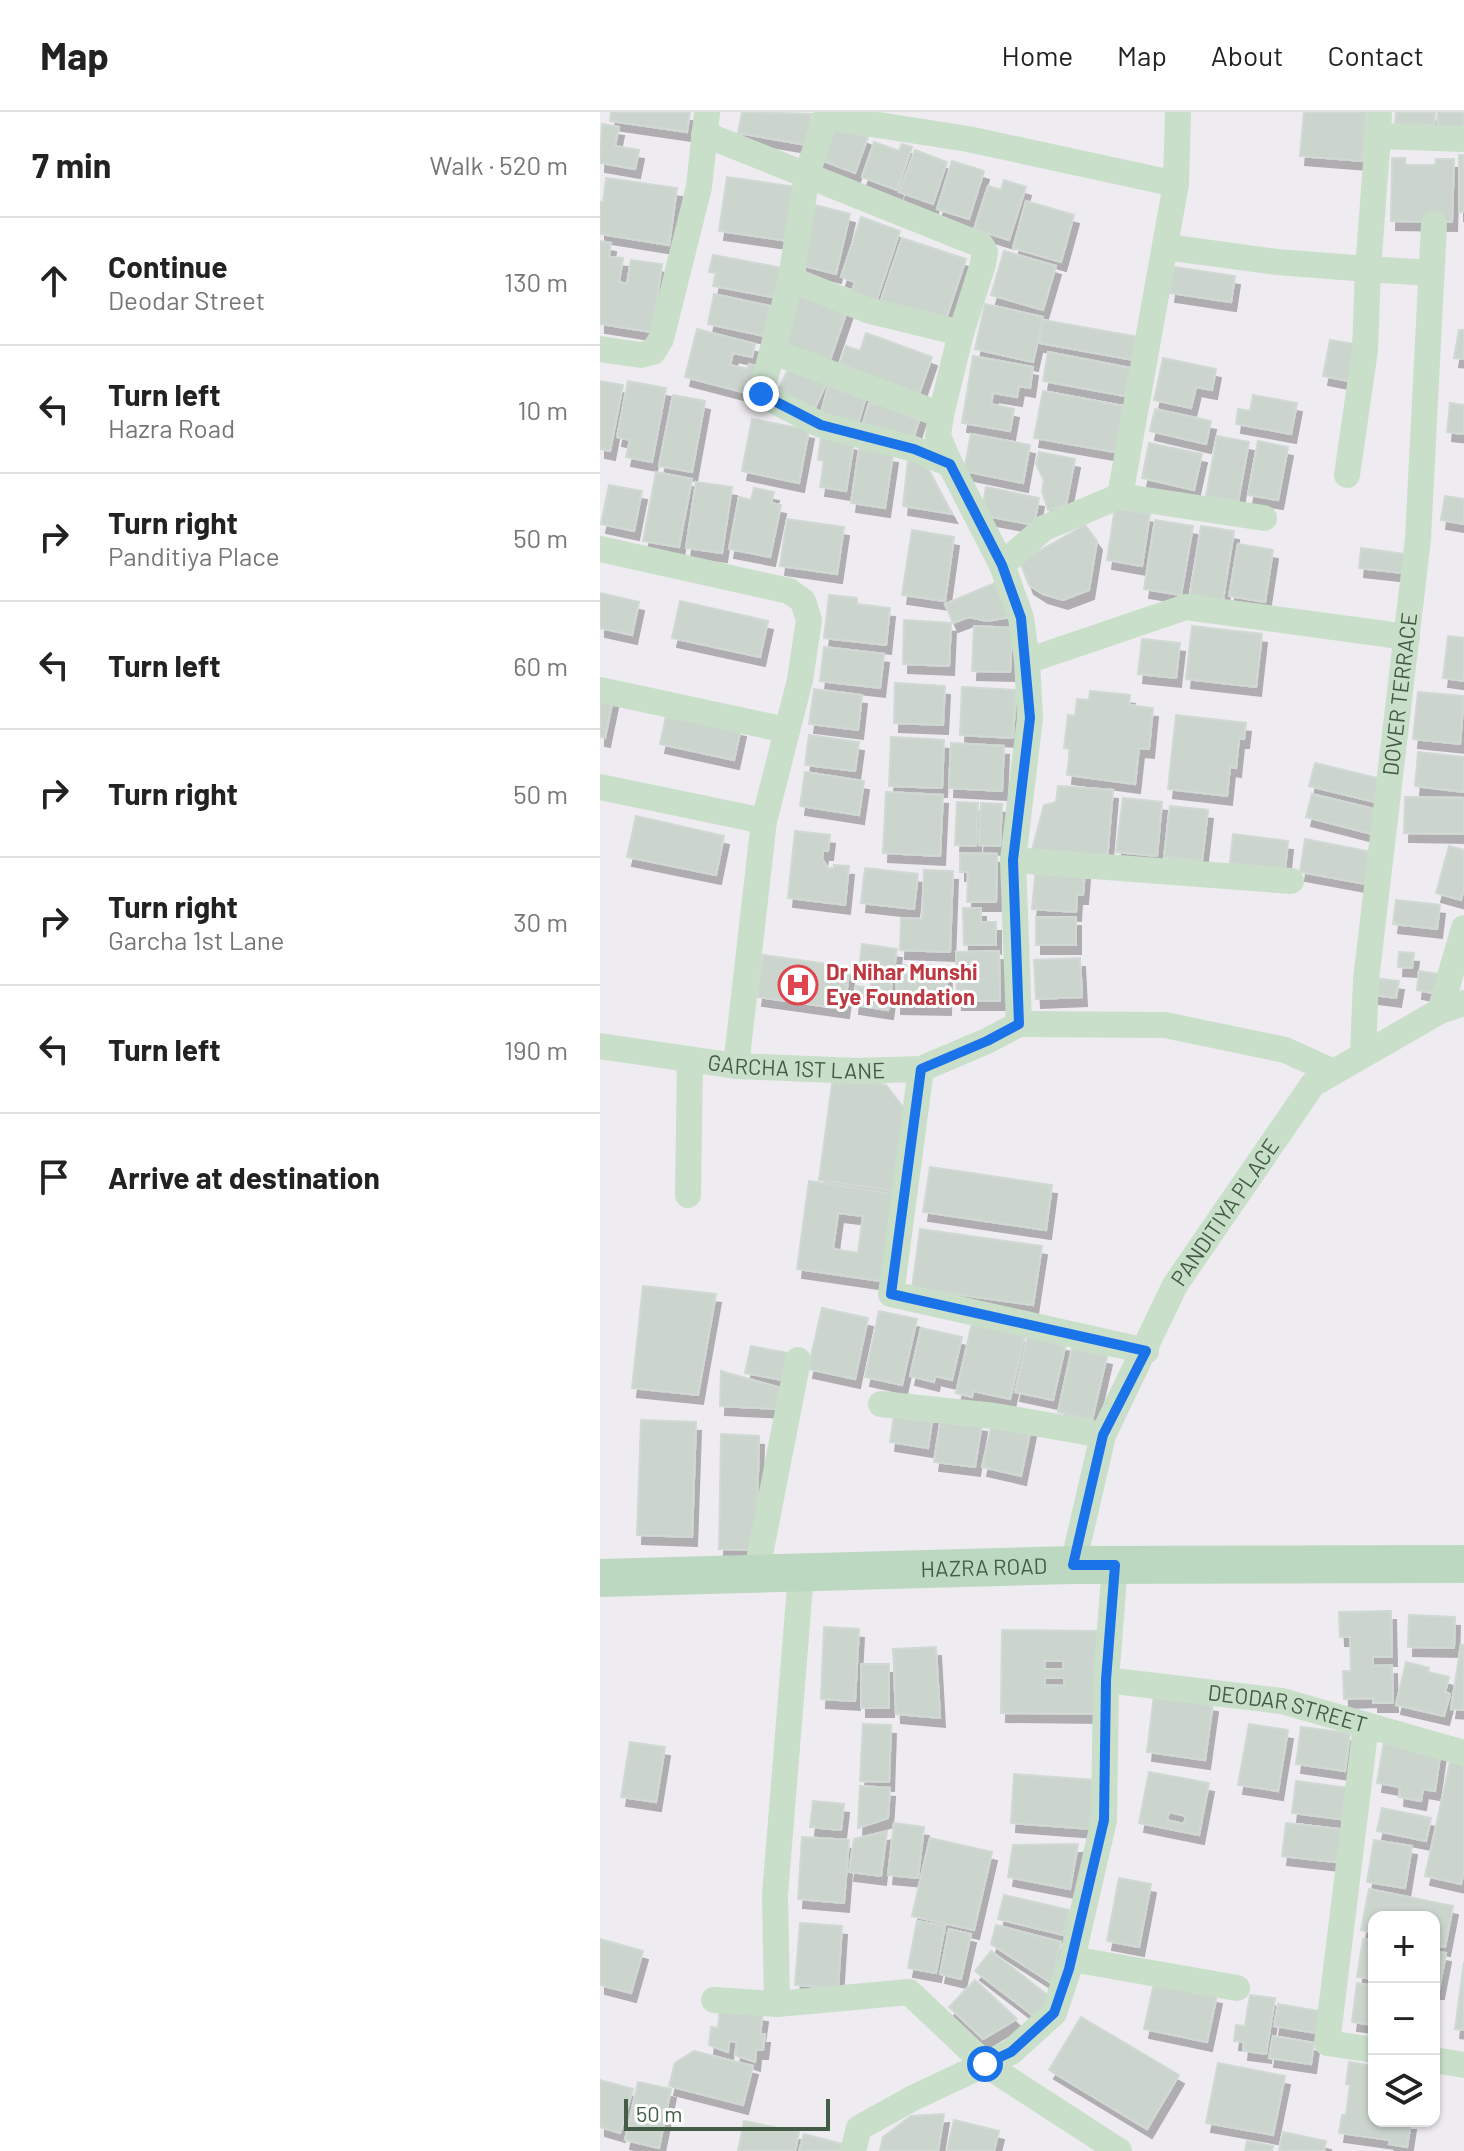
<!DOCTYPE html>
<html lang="en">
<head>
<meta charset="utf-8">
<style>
  :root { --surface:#fff; --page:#f2f2f2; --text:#222; --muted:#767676; --line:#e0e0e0 }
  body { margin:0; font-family:Barlow,sans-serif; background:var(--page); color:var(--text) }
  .controls { position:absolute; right:24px; bottom:24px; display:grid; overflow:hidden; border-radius:16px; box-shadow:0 2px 6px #0004 }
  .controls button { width:72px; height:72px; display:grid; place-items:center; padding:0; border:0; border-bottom:2px solid var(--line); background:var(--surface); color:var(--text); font:40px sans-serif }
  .scale { position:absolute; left:24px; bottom:20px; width:206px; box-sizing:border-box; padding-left:8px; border:4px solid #435c45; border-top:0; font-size:22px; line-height:28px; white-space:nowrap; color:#435c45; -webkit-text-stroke:6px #fff; paint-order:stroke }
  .stop { position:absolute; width:24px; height:24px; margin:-18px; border:6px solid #1a73e8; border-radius:50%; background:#fff }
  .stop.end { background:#1a73e8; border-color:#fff; box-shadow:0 2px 8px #0008 }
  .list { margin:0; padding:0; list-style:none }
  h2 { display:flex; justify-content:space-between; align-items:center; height:104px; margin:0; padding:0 32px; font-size:34px }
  h2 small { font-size:26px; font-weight:400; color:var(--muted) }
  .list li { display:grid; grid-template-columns:52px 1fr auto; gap:24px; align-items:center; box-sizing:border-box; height:128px; padding:0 32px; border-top:2px solid var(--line) }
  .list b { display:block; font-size:30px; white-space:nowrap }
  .list p { margin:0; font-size:26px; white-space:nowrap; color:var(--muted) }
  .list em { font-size:26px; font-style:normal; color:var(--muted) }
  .icon { flex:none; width:44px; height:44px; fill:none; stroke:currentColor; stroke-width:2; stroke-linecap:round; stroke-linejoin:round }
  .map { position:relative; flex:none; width:864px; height:2039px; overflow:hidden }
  header { display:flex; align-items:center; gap:48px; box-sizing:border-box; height:112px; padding:0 40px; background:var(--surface); border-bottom:2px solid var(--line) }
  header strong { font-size:38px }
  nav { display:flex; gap:44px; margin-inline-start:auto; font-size:28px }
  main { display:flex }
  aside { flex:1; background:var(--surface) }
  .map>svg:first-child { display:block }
  .building { fill:#cbd5ce; stroke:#d0d9d3; stroke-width:2; fill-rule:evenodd; filter:url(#shadow) }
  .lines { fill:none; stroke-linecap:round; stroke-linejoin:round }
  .street { stroke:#c9dfca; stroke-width:26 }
  .secondary { stroke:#bdd8c0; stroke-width:38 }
  .route { stroke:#1a73e8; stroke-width:10 }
  .labels { text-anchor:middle; stroke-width:6; stroke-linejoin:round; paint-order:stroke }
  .street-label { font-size:22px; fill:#435c45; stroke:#fff }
  .health-label { font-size:22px; font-weight:bold; fill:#be3a42; stroke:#fff; text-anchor:start }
</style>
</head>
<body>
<header>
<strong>Map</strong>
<nav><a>Home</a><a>Map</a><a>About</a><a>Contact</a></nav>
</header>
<main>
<aside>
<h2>7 min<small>Walk · 520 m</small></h2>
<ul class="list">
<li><svg class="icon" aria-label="ahead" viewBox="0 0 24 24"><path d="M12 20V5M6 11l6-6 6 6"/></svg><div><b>Continue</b><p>Deodar Street</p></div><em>130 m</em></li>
<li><svg class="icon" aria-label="left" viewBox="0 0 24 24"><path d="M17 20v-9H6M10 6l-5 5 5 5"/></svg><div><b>Turn left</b><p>Hazra Road</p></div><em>10 m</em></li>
<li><svg class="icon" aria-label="right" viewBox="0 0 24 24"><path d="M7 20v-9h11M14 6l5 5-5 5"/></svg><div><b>Turn right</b><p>Panditiya Place</p></div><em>50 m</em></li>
<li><svg class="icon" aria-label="left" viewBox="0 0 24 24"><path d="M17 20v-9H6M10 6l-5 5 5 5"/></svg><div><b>Turn left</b></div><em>60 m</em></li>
<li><svg class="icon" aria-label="right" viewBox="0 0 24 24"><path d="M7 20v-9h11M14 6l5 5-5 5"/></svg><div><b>Turn right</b></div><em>50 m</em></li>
<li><svg class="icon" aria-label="right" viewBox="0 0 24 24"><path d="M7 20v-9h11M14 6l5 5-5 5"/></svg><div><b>Turn right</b><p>Garcha 1st Lane</p></div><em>30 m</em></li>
<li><svg class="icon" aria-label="left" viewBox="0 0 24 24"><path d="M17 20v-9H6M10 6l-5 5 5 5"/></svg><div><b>Turn left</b></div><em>190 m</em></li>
<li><svg class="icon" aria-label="arrive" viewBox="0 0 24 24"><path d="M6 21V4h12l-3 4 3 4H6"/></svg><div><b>Arrive at destination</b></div></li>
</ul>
</aside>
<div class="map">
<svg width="864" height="2039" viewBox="0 0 864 2039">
  <defs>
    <filter id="shadow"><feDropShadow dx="5" dy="9" stdDeviation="0" flood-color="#0004"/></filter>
  </defs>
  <rect width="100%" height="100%" fill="#eeecf0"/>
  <g class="building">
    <path d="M11,0h79l-3,20 -77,-11z"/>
    <path d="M142,0l70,2 -5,31 -69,-12z"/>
    <path d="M704,0h62l-4,49 -62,-5z"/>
    <path d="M796,0h39l-1,13 -39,-1z"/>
    <path d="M838,0h26v15l-27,-1z"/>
    <path d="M229,11l39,14 -13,36 -37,-14z"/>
    <path d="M2,12l17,3 -4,19 24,4 -4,19 -35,-6z"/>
    <path d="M274,30l25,9 3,-7 10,3 -15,43 -35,-13z"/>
    <path d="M315,38l32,12 -14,42 -34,-12z"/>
    <rect x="859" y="43" width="5" height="57"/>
    <path d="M792,46h13v7h30l1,-6h18l-2,63 -61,-1z"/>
    <path d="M352,49l32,10 -15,48 -32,-10z"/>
    <path d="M127,65l70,10 -8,54 -70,-10z"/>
    <path d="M6,66l71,10 -8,57 -69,-11v-32h3z"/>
    <path d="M404,68l22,7 -17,53 -35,-11 14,-43 13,4z"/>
    <path d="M426,89l48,14 -13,47 -48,-14z"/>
    <path d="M211,92l39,10 -14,60 -35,-9z"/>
    <path d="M261,105l39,14 -24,71 -25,-8 4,-12 -14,-5z"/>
    <path d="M302,126l64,21 -22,66 -64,-22z"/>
    <path d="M0,129l11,2 -2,14 14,1 -4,24 8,2 4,-24 31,4 -10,68 -52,-8z"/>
    <path d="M404,139l52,15 -13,44 -52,-15z"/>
    <path d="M113,143l75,14 -5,30 -70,-13 3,-13 -7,-1z"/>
    <path d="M574,155l61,9 -4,26 -61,-9z"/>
    <path d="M199,175l50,18 -20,58 -51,-17z"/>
    <path d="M114,182l56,12 -6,30 -56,-12z"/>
    <path d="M385,192l58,13 -10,45 -58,-13z"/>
    <path d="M443,208l96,17 -5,23 -95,-17z"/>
    <path d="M97,217l58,15 -3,13 -19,-4 -3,12 18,4 1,-5 12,3 -7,28 -69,-18z"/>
    <path d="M859,218h5v29l-10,-1z"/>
    <path d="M266,221l66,24 -16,46 -80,-29 10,-28 14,5z"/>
    <path d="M730,228l31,5 -7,37 -31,-6z"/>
    <path d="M448,240l83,16 -6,28 -82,-15z"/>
    <path d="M373,244l60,11 -3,21 -11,-2 -2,11 -24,-4 -2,11 23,5 -4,22 -48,-8z"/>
    <path d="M563,246l53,11 -4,21 -16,-3 -5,21 -37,-8z"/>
    <path d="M192,249l37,17 -15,32 -37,-18z"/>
    <path d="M0,269l23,4 -13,66 -10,-2z"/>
    <path d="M28,269l38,7 -14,74 -26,-5 4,-17 -13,-3z"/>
    <path d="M229,271l38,11 -11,36 -37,-10z"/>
    <path d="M443,279l80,15 -8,46 -81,-14z"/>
    <path d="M73,283l32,6 -13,71 -33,-6z"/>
    <path d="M653,283l44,8 -6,31 -55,-10 2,-15 12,2z"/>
    <path d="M280,285l42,14 -11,35 -50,-16 8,-27 9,2z"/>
    <path d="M850,291l14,2v29l-17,-2z"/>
    <path d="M555,297l56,12 -5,23 -56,-13z"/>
    <path d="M152,307l57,11 -10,53 -57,-12z"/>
    <path d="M371,322l59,11 -7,38 -59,-12z"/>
    <path d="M617,324l32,6 -11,60 -32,-6z"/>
    <path d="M221,325l33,5 -8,49 -26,-4 4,-26 -6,-1z"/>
    <path d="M658,329l30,6 -10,53 -30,-5z"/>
    <path d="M549,331l53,11 -8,36 -52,-12z"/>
    <path d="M259,337l34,5 -8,54 -34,-5z"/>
    <path d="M309,339l11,3 32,60 -49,-8z"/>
    <path d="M439,340l36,7 -9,46 -18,5 -6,-19 2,-11 -8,-16z"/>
    <path d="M56,360l36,7 -13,68 -36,-6z"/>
    <path d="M96,370l36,5 -10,66 -36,-5z"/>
    <path d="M9,373l33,6 -8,40 -33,-7z"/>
    <path d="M386,375l53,11 -5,27 -53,-10z"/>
    <path d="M154,376l20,4 -3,11 10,2 -11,52 -41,-8 10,-52 12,3z"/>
    <path d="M845,384l19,3v25l-23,-4z"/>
    <path d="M515,396l35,6 -8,52 -35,-6z"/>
    <path d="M187,407l57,8 -7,47 -57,-8z"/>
    <path d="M555,408l38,6 -12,69 -37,-6z"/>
    <path d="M485,413l12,16 -8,49 -26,10 -20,-6 -14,-9 -9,-23z"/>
    <path d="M601,414l33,5 -11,69 -33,-6z"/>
    <path d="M312,418l42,7 -9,64 -43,-6z"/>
    <path d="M638,432l35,6 -8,52 -36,-6z"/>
    <path d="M761,436l52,7 -2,19 -52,-6z"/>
    <path d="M397,470l14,35 -24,4 -18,-4 -16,6 -8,-19z"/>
    <path d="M0,481l39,9 -7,33 -32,-7z"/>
    <path d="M229,483l28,3v6l33,4 -4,37 -62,-7z"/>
    <path d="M80,489l88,20 -8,36 -88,-19z"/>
    <path d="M304,508l47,3 -2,43 -46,-2z"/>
    <path d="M374,514l38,2 -2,44 -38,-1z"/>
    <path d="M592,514l70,8 -6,53 -70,-8z"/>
    <path d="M848,524l16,2v43l-21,-3z"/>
    <path d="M542,527l38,4 -4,35 -38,-4z"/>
    <path d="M224,535l60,7 -4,34 -60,-7z"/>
    <path d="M295,571l50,3 -2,39 -49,-2z"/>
    <path d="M362,575l54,3 -3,48 -53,-3z"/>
    <path d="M214,577l48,6 -4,35 -49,-6z"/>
    <path d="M490,579l40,4 -1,10 24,3 -4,41 -10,-1 -4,36 -68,-9 3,-26 -6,-1 4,-33 7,1 2,-17 12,1z"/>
    <path d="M818,580l46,4 -4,48 -47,-5z"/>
    <path d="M0,584l13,3 -8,39 -5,-1z"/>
    <path d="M67,600l74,16 -7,32 -74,-16z"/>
    <path d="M576,603l70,8 -2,16h-5l-3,29 -6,-1 -3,29 -59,-7z"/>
    <path d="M209,623l50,7 -4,29 -50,-6z"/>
    <path d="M291,625l53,3 -2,48 -53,-2z"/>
    <path d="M351,631l53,3 -2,45 -53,-3z"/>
    <path d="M818,640l46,5v35l-49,-6z"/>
    <path d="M715,651l66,16 -6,23 -66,-16z"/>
    <path d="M205,660l59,9 -5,34 -59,-9z"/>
    <path d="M458,674l55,4 -6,71 -76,-7 13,-49 12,-3z"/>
    <path d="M286,680l57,3 -3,61 -57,-3z"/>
    <path d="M712,682l66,16 -6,24 -66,-17z"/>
    <path d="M805,685l59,1v36l-60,-1z"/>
    <path d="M523,686l39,4 -5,54 -41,-4z"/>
    <path d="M357,690l21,1 -2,43 -21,-1z"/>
    <path d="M381,691l21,1 -2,42 -21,-1z"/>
    <path d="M570,694l38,4 -6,51 -38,-4z"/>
    <path d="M36,704l88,20 -8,39 -89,-18z"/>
    <path d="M195,719l35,4 -2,16h-5l-1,8 6,9h6v-3l15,1 -4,39 -57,-7z"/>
    <path d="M633,722l55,7 -3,29 -55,-7z"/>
    <path d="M705,727l67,13 -6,32 -66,-12z"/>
    <path d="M849,734l15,4v38l-3,12 -25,-7z"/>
    <path d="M360,741l37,1 -1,48h-29l1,-30h-8z"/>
    <path d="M436,755l49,4 -2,24h-6l-1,17 -44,-3z"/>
    <path d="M265,756l53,6 -4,35 -53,-6z"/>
    <path d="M324,758l29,1 -3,81 -50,-2 1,-32 21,1z"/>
    <path d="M796,788l44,5 -3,24 -44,-5z"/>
    <path d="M363,796h18v14h15v23h-32z"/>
    <rect x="436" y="805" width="40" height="28"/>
    <path d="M262,832l35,5 -9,61 -34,-5 2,-19 14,2 2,-16 -13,-2z"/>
    <path d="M399,839l1,50h-43l-1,-49z"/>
    <path d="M799,840l15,1 -2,15 -14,-1z"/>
    <path d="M163,843l87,12 -6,42 -87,-12z"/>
    <path d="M480,846l2,39 -46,2 -2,-39z"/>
    <path d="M297,853l50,1 -1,40 -50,-1z"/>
    <path d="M819,859l21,3 -2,20 -21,-4z"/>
    <path d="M774,866l25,3 -3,17 -24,-3z"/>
    <path d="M233,965l53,8 20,26 -12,80 -75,-11z"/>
    <path d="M330,1055l122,18 -6,45 -123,-18z"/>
    <path d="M209,1069l85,13 -13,87 -84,-12zM238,1101l25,3 -5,37 -25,-4z"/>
    <path d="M320,1117l122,17 -9,59 -121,-17z"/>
    <path d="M43,1174l73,8 -18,101 -66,-7z"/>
    <path d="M222,1196l46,10 -13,61 -47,-10z"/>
    <path d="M279,1199l38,8 -15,66 -37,-8z"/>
    <path d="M372,1211l53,12 -15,64 -37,-8 -1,6 -16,-4z"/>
    <path d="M321,1216l41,9 -10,43 -17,-4 -1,6 -24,-6z"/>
    <path d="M428,1223l38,8 -13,57 -38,-8z"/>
    <path d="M151,1234l42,8 -5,27 -43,-8z"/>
    <path d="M472,1236l35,8 -15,64 -34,-8z"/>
    <path d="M121,1259l60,17 -1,21 -60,-3z"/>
    <path d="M295,1297l38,6 -5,33 -38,-6z"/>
    <path d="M341,1305l41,6 -7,44 -41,-5z"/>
    <path d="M393,1307l38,9 -10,48 -39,-9z"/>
    <path d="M41,1308l55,2 -4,115 -55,-2z"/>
    <path d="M121,1322l38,2 -3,114 -37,-1z"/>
    <path d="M791,1499l1,46h-19v9l19,-1 1,38h-20v-5l-29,1 -1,-28h8l-1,-34h-10l-1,-25z"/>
    <path d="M809,1503l46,2 -1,31 -46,-1z"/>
    <path d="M224,1515l35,2 -4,72 -34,-2z"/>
    <path d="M402,1518l96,1 -1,83 -96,-1zM444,1549h19v8h-18zM445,1566h19v8l-19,-1z"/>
    <path d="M861,1532l3,1v65l-13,-1z"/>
    <path d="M336,1535l4,71 -44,-4 -3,-65z"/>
    <path d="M806,1550l23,6 -1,4 21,5 -4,15 5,2 -6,22 -48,-11z"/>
    <rect x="261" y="1552" width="28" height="44"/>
    <path d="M554,1583l59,8 -8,57 -58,-8z"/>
    <path d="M263,1612l28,1 -2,57 -29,-1z"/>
    <path d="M649,1612l39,6 -10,61 -40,-6z"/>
    <path d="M701,1615l49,6 -5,38 -49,-7z"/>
    <path d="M784,1629l57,8 -6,42 -12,-2 -2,12 -22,-4 1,-10 -23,-4z"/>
    <path d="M30,1630l35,5 -9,55 -35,-5z"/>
    <path d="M850,1650l14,3v106l-3,13 -36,-8z"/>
    <path d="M549,1660l60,11 -10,52 -60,-12zM569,1700l17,4 -2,8 -17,-4z"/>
    <path d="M414,1662l80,6 -4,49 -79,-6z"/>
    <path d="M696,1669l54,7 -4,32 -54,-7z"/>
    <path d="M260,1674l30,2 -2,30 -30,10z"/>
    <path d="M213,1689l31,3 -3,26 -31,-3z"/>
    <path d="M782,1696l49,10 -5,23 -49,-10z"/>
    <path d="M294,1711l30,4 -6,51 -30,-3z"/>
    <path d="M686,1711l61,7 -4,33 -61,-7z"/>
    <path d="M287,1719l-6,45 -32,-4 5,-33z"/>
    <path d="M202,1725l47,3 -5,63 -46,-4z"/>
    <path d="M330,1726l62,14 -18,78 -62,-14z"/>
    <path d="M774,1728l38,6 -7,42 -38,-6z"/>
    <path d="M478,1732l-8,45 -62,-12 5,-32z"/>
    <path d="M519,1766l32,6 -12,63 -32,-6z"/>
    <path d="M769,1777l84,17 -8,41 -11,-2v-28h-60v16l-13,-3z"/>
    <path d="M404,1783l65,15 -6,25 -65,-16z"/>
    <path d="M317,1809l28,5 -9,47 -28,-5z"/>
    <path d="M200,1811l42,3 -4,62 -43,-3z"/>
    <path d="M396,1813l65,17 -10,41 -60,-39z"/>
    <path d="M349,1817l22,5 -10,45 -21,-5z"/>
    <path d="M0,1827l43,12 -12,42 -31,-8z"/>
    <path d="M763,1827l11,2v38l-17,-2z"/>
    <path d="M391,1839l59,46 -15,20 -60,-46z"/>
    <path d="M834,1839l12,2 -7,37h-5z"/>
    <path d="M864,1850v68l-9,-1z"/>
    <path d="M375,1868l42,39 -34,20 -34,-32z"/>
    <path d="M554,1871l63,12 -10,47 -63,-13z"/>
    <path d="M757,1871l17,3v39l-22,-3z"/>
    <path d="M650,1883l25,3 -9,56 -23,-3 1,-9 -10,-1 2,-16 9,1z"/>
    <path d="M678,1892l41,7 -3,22 -42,-7z"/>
    <path d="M120,1896l43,5 -3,21h5l-2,16h-7l-1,12 -20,-7 2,-13 -8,-1 -1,11 -19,-7 2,-18 7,1z"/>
    <path d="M481,1905l98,58 -32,54 -98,-59z"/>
    <path d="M673,1924l41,7 -3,21 -42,-6z"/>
    <path d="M94,1939l59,15 -10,39 -74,-19 6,-23z"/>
    <path d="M749,1950l25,4v55h37l-4,26 -18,-3 1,-4 -51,-7 3,-18h4l4,-30 -4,-1z"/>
    <path d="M618,1951l67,13 -12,59 -67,-12z"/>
    <path d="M0,1968l33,9 -13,44 -20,-6z"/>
    <path d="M38,1970l33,7 -12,59 -34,-8z"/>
    <path d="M344,2002l-6,37h-58l3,-14 28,-21z"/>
    <path d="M354,2008l45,11 -5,20h-47z"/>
    <path d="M144,2009l55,11 -4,19h-57z"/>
    <path d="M683,2020l43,9 -2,10h-45z"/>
    <path d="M204,2022l42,11 -2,6h-45z"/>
    <path d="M647,2029l26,5 -1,5h-27z"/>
  </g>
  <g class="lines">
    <g class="street">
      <path d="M228,0l-21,62 -16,105 -30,115 60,31 93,24 36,15"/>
      <path d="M779,0l-1,24 86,3"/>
      <path d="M226,5l142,22 208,45"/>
      <path d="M104,22l277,111 4,7 -2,12 -22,69"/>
      <path d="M566,135l111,15 91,7 10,-133"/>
      <path d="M0,237l41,6 12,-3 8,-13 38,-152 8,-75"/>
      <path d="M174,240l167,63"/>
      <path d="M747,363l18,-125 3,-81 63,4"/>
      <path d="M520,384l56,-312 2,-72"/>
      <path d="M0,437l189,42 14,10 6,19 -9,60 -36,141 -28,245"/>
      <path d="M402,453l42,-37 76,-32 144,22"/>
      <path d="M427,549l159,-54 221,30"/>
      <path d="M0,578l186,40"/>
      <path d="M0,675l164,34"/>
      <path d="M413,748l278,21"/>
      <path d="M840,899l24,-83"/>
      <path d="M419,912l146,1 120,25 49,22"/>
      <path id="s1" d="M0,934l136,20 121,5 64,-2 66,-28 32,-17 -6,-164 17,-142 -3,-57 -6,-43 -19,-53 -52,-101 -12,-28 3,-21 20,-82 -94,-23 -76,-31"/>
      <path id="s2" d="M763,942l3,-74 52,-441 16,-315"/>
      <path d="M321,957l-30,225 255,57"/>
      <path d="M88,1083l2,-135"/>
      <path d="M281,1292l114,12 108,19"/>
      <path id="s3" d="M473,1453l30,-130 72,-150 138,-201 127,-73 24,-8"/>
      <path d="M156,1463l42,-215"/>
      <path id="s4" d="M506,1568l176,21 182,52"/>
      <path d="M766,1613l-39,318 47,7"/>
      <path d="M472,1847l165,29"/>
      <path d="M114,1888l63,4 132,-12 76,72 134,87"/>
      <path d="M177,1892l-2,-109 26,-321"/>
      <path d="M834,1948l30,5"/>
      <path d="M253,2039l6,-23 54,-30 98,-46 43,-39 18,-54 32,-139 2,-140 9,-115"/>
    </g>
    <path class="secondary" id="s5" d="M0,1466l473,-13 391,-1"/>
  </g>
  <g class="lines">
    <path class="route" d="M161,282l60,31 93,24 36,15 52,101 19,53 9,100 -17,142 6,164 -32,17 -66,28 -30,225 255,57 -43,84 -30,130h42l-9,115 -2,140 -35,149 -15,44 -43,39 -26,12"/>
  </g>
  <defs>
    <symbol id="hospital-ring" viewBox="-11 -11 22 22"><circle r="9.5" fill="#fff" stroke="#e0444e" stroke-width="1.5"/><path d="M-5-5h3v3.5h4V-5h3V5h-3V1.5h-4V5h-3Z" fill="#e0444e"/></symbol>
  </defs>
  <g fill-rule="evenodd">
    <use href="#hospital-ring" x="176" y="851" width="44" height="44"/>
  </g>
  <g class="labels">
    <g class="street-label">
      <text dy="8" stroke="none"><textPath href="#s2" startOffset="362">DOVER TERRACE</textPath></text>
      <text dy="8" stroke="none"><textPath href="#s1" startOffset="198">GARCHA 1ST LANE</textPath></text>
      <text dy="8" stroke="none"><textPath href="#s3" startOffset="388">PANDITIYA PLACE</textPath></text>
      <text dy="8" stroke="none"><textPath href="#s5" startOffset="384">HAZRA ROAD</textPath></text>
      <text dy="8" stroke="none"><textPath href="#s4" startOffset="184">DEODAR STREET</textPath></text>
    </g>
    <g class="health-label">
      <text x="226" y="868">Dr Nihar Munshi<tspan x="226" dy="25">Eye Foundation</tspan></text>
    </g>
  </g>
</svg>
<div class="controls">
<button>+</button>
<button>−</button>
<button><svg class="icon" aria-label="layers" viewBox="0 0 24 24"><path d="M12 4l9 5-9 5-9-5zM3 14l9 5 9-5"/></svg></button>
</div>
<div class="scale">50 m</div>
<div class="stop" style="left:385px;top:1952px"></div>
<div class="stop end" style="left:161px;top:282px"></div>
</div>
</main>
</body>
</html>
